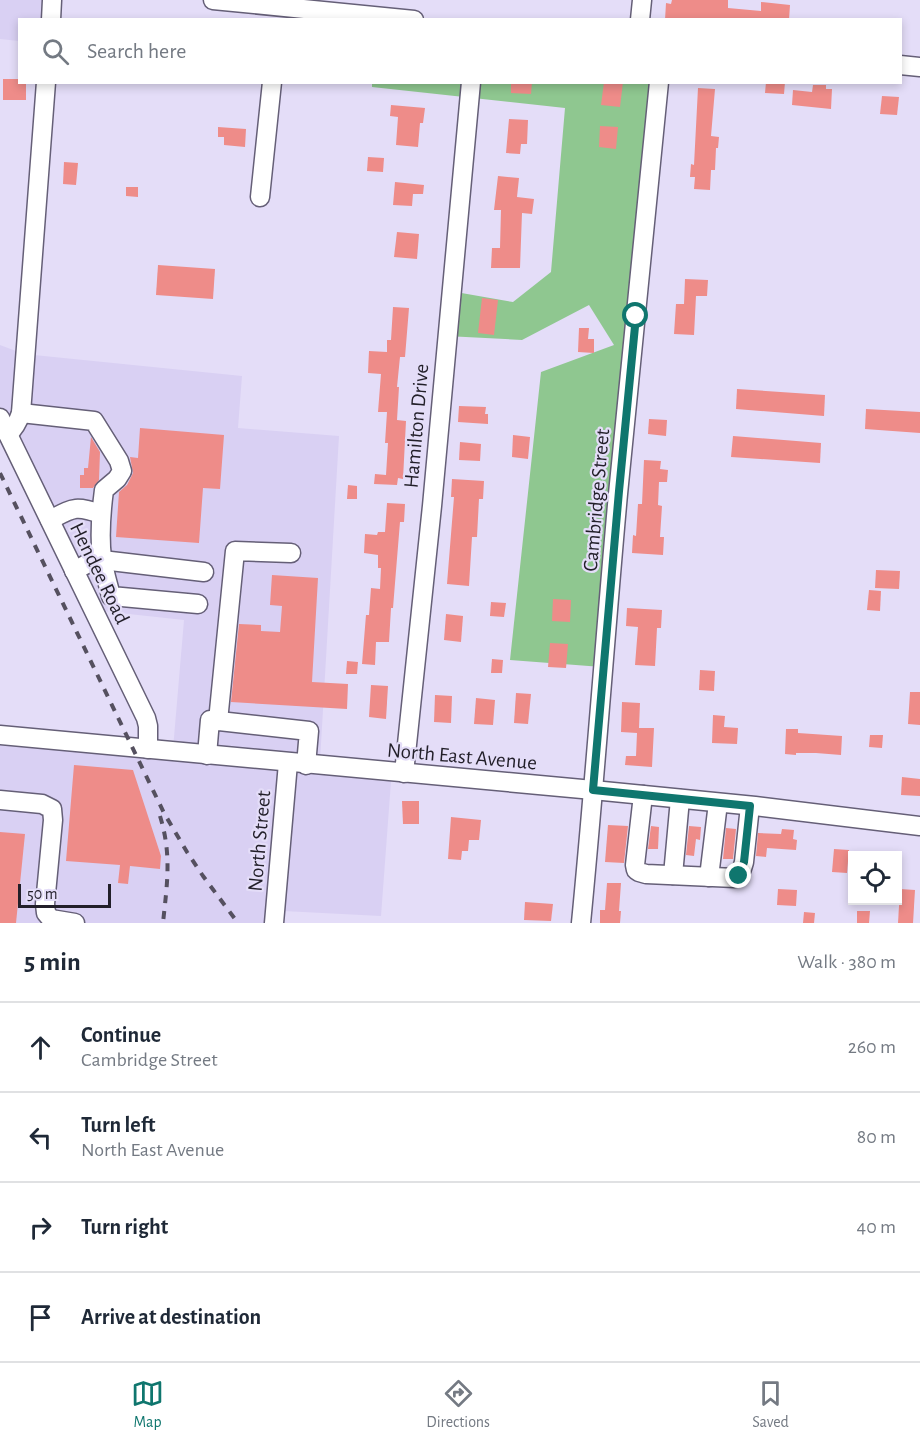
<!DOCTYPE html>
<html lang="en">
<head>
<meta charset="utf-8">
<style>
  :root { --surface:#fff; --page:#f6f6f7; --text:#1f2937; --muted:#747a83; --line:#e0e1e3; --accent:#0f766e }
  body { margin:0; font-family:"Alegreya Sans",sans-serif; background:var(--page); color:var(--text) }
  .controls { position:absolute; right:18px; bottom:18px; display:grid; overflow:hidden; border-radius:0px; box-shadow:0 3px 9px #0003 }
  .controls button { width:54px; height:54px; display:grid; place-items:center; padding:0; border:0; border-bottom:2px solid var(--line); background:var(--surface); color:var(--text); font:30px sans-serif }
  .scale { position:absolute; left:18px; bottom:15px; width:93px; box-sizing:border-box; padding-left:6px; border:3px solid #221f29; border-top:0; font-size:16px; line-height:21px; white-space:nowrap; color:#221f29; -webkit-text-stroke:4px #e4ddf8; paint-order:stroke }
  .stop { position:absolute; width:18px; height:18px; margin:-14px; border:4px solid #0f766e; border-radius:50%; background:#fff }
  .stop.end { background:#0f766e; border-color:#fff; box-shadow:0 2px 6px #0008 }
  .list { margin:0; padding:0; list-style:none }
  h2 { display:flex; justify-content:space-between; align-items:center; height:78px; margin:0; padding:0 24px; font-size:26px }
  h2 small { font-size:20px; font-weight:400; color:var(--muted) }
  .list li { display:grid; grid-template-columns:39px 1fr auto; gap:18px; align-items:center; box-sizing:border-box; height:90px; padding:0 24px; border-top:2px solid var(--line) }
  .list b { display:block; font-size:22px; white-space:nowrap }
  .list p { margin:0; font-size:20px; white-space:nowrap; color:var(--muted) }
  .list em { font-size:20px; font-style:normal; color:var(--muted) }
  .icon { flex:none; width:33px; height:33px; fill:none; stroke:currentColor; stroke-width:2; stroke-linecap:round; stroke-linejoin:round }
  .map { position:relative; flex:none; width:920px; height:923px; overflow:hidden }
  .search { position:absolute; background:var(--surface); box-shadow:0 3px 9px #0003; left:18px; right:18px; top:18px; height:66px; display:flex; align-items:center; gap:15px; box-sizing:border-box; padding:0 21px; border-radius:0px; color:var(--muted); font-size:22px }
  .sheet { height:438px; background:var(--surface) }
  nav { display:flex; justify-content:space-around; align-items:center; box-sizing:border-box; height:84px; border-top:2px solid var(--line); background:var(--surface); font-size:16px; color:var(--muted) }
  nav a { display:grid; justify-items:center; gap:3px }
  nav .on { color:var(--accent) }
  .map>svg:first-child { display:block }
  .built { fill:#d9d0f3 }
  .green { fill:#8fc790 }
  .building { fill:#ee8c89 }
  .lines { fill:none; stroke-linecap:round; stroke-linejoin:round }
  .minor-casing { stroke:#655f77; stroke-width:21 }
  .minor { stroke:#fff; stroke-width:18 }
  .rail { stroke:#55505f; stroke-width:4; stroke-dasharray:8 8; stroke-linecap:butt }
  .route { stroke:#0f766e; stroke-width:8 }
  .labels { text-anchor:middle; stroke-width:4.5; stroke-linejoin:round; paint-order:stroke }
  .street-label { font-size:21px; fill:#221f29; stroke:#e4ddf8 }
</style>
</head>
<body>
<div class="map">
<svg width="920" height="923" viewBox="0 0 920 923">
  <rect width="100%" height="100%" fill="#e4ddf8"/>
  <g class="built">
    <path d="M0,0h46l-1,19 -25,1 -1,21 -19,-2z"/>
    <path d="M0,345l24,9 218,22 -4,52 101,8 -19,325 72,7 -11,148 -98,-5 -1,12h-282v-190l173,16 11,-129 -92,-10 -92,-173z"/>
  </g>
  <path class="green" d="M372,82l285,1 -55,584 -92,-7 31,-288 73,-27 -25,-40 -67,35 -76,-4 4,-45 63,11 38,-30 14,-164 -193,-21z"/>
  <g class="building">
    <path d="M672,0h56v8l33,3v-9l29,3 -1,15h-124l1,-17 5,1z"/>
    <path d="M3,79h17v3h6v18h-23z"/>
    <path d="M511,82h21l-1,12 -20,-1z"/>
    <path d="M604,82h19l-3,25 -19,-2z"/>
    <path d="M766,82h19l-1,12 -19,-1z"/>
    <path d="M813,85h13v4h6l-1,20 -39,-4 1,-15 19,2z"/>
    <path d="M698,88l17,1 -4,47 8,1 -1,11h-2l-1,22h-4l-1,20 -16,-1 1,-12h-5l1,-13 3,1z"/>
    <path d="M882,96l17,1 -2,18 -17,-1z"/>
    <path d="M391,105l34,3 -2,15h-3l-2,24 -22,-2 2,-28 -8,-1z"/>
    <path d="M509,119l19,1 -1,24h-6l-1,10 -14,-1z"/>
    <path d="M600,126l18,1 -2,22 -17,-2z"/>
    <path d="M218,127l28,2 -1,18 -21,-2v-8h-6z"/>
    <path d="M368,157l16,1 -1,14 -16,-1z"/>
    <path d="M64,162l14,1 -2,22 -13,-1z"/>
    <path d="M498,176l21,2 -2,19 17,2 -2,15 -10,-1 -2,55h-29l1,-20h8l1,-38h-7z"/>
    <path d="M395,182l29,3 -1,9h-10l-1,12 -19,-1z"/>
    <path d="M126,187h12v10l-12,-1z"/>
    <path d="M397,232l22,2 -2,25 -23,-2z"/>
    <path d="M158,265l57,4 -2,30 -57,-4z"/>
    <path d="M685,279l23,1 -1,16h-11l-2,39 -20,-1 2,-30h8z"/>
    <path d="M482,298l16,2 -4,35 -16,-2z"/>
    <path d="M393,307l16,1 -4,49h-5l-3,30h2l-2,33 9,1 -3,58 -5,-1 -1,7 -23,-1 1,-10 11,1 2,-32h-3l2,-31h-9l3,-38 -13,-1 1,-22 18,1v-12h4z"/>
    <path d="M579,328h10l-1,11h6v14l-16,-1z"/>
    <path d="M737,389l88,6 -1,21 -88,-7z"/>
    <path d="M459,406l27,1 -1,7h3v10l-30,-2z"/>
    <path d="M866,409l54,3v21l-55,-4z"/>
    <path d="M649,419l18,1 -1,16 -18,-2z"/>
    <path d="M140,428l84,7 -4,54 -17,-1 -4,55 -83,-6 3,-45 8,-7 6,-12 -3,-16 8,1z"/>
    <path d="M513,435l17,2 -2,22 -16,-2z"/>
    <path d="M733,436l88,7 -1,20 -89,-6z"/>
    <path d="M91,437l9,15 -1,28 -6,8h-13v-13h4v-7h4z"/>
    <path d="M460,442l21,2 -1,17 -21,-1z"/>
    <path d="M644,460l17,1 -1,8 8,1 -1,12h-8l-1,23 4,1 -2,31h4l-1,18 -31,-2 1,-18 3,1 2,-32h4z"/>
    <path d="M452,479l32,2 -1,18h-4l-2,38h-5l-3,49 -22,-2 7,-87h-3z"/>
    <path d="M348,485l9,1v13h-10z"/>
    <path d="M387,503l18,1 -1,18h-4l-5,61 -2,25h-2l-2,34h-13l-1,23 -13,-1 4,-49h3l2,-27 9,1 1,-21h-3v-13l-14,-2 1,-19 12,1 1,-3h7z"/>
    <path d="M876,570l24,1 -1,18 -24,-1z"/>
    <path d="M272,575l46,3 -6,104 36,2 -1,25 -116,-7 8,-78 22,1v6l19,1 2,-26 -12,-1z"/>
    <path d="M869,590l12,1 -1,20 -13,-1z"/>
    <path d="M553,599l18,1 -1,22 -18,-1z"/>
    <path d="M491,602l15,1 -2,14 -14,-1z"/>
    <path d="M627,608l35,2 -1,18h-4l-2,38 -20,-1 3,-38 -12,-1z"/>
    <path d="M446,614l17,2 -2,26 -17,-2z"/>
    <path d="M550,643l18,1 -2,24 -18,-1z"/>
    <path d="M492,659l11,1 -1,13h-11z"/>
    <path d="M347,661l11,1 -1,12h-11z"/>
    <path d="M700,670l15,1 -1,20 -15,-1z"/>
    <path d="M371,685l17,1 -2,33 -17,-2z"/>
    <path d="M910,692h10v33l-12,-1z"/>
    <path d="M516,693l15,1 -3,30 -14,-1z"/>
    <path d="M435,695l17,1 -1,27 -17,-1z"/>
    <path d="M476,698l19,2 -2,25 -19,-1z"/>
    <path d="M622,702l18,1 -1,25h15l-2,39 -27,-2 1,-9h10l1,-23 -16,-1z"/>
    <path d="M713,715l12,1 -1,11 14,1 -1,16 -25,-1z"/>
    <path d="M786,729h12v4l44,3 -1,19 -25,-2h-20v2l-11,-1z"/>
    <path d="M870,735h13l-1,13 -13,-1z"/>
    <path d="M74,765l59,5 28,86 -1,13 -30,-3 -2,18 -10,-1 2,-18 -54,-4z"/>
    <path d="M902,777l18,2v17l-19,-1z"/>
    <path d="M402,801h17v23h-16z"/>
    <path d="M451,817l30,3 -2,20h-10l-1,11h-6l-1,9 -13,-1z"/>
    <path d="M608,825l20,1 -4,37 -19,-1z"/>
    <path d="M651,826l8,1 -1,22h-10z"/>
    <path d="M689,826l12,1 -1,13 -4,-1 -2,17 -8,-1z"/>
    <path d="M726,828l10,1 -3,30h-10z"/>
    <path d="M782,829l12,1 -1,9 4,1 -1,10 -29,-2 -1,9 -10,-1 2,-23 23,1z"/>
    <path d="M0,832l25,2 -9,89h-16z"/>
    <path d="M834,849l15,1 -2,23 -15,-1z"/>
    <path d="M607,883h14l-2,28h2l-1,12h-20v-13h5z"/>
    <path d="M778,889l19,1 -1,16 -19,-1z"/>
    <path d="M900,889l15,1 -2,33h-15z"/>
    <path d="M525,902l28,2 -2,17 -27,-1z"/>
    <path d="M857,911h13l-1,12h-12z"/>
    <path d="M804,912l11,1 -1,10h-11z"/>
  </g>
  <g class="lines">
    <defs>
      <g id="minor">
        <path d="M213,0l201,20"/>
        <path d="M51,20l1,-20"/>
        <path d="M640,20l2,-20"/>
        <path d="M900,65l20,2"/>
        <path d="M260,197l12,-115"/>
        <path d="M21,413l73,8 25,40 3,10 -5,8 -13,11c-3,23 -5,45 -2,68 2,13 6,26 9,38l87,8"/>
        <path d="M0,418l146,300 2,8v23"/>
        <path d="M8,434c7,-6 10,-12 13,-21l25,-331"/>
        <path d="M50,520c23,-12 25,-15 51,-6"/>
        <path d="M74,571l18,-10 10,-1 102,12"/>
        <path d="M218,721l17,-170 56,2"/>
        <path d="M0,735l593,55 162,16 165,20"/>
        <path d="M207,755l3,-35 99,11 -3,34"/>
        <path d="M404,773l28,-267 39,-424"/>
        <path d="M643,795l-8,70 1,5 3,2 7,2 89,4c6,-4 7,-9 9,-16l6,-56"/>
        <path d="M0,800l42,4 10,5 1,11 -8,84 1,9 5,6 24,4"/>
        <path d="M673,875l7,-76"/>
        <path d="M709,877l9,-74"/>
        <path d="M274,923l14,-160"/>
        <path d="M581,923c14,-143 24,-286 37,-429 13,-138 28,-274 41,-412"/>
      </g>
    </defs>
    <use href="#minor" class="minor-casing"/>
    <use href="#minor" class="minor"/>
    <g class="rail">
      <path d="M0,473l164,340 23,39 16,24 35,47"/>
      <path d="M160,816c12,39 7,68 3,107"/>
    </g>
  </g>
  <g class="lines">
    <path class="route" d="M636,316l-17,175 -26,299 157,16 -6,56 -5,14"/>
  </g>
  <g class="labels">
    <g class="street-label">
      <text transform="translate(416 426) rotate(-85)" y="7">Hamilton Drive</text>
      <text transform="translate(596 500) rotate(-85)" y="7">Cambridge Street</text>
      <text transform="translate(100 573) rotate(64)" y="7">Hendee Road</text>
      <text transform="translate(462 756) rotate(5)" y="7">North East Avenue</text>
      <text transform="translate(259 841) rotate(-85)" y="7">North Street</text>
    </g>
  </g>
</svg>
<div class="controls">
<button><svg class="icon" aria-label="locate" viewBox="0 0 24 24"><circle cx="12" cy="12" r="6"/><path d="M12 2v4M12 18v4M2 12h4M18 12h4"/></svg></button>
</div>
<div class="scale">50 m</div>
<div class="stop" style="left:636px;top:316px"></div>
<div class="stop end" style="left:739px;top:876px"></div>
<div class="search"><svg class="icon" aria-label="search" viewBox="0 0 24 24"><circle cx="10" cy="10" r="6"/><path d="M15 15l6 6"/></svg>Search here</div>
</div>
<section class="sheet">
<h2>5 min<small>Walk · 380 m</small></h2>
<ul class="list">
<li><svg class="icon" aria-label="ahead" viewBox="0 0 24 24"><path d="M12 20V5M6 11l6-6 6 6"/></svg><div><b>Continue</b><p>Cambridge Street</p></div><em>260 m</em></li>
<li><svg class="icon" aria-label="left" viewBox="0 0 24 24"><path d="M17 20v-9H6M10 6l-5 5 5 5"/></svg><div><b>Turn left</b><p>North East Avenue</p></div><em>80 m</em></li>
<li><svg class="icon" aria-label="right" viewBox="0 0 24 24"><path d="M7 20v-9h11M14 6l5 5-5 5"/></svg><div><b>Turn right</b></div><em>40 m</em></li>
<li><svg class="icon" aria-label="arrive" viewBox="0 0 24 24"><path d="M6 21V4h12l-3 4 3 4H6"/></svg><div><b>Arrive at destination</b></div></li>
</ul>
</section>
<nav>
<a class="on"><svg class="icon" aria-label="map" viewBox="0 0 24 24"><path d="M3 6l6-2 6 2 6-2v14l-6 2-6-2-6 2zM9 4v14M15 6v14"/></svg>Map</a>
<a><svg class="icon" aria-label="directions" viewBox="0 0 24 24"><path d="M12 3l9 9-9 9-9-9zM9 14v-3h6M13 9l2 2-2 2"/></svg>Directions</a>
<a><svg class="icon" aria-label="saved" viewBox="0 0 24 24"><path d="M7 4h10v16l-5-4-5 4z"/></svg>Saved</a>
</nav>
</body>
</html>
